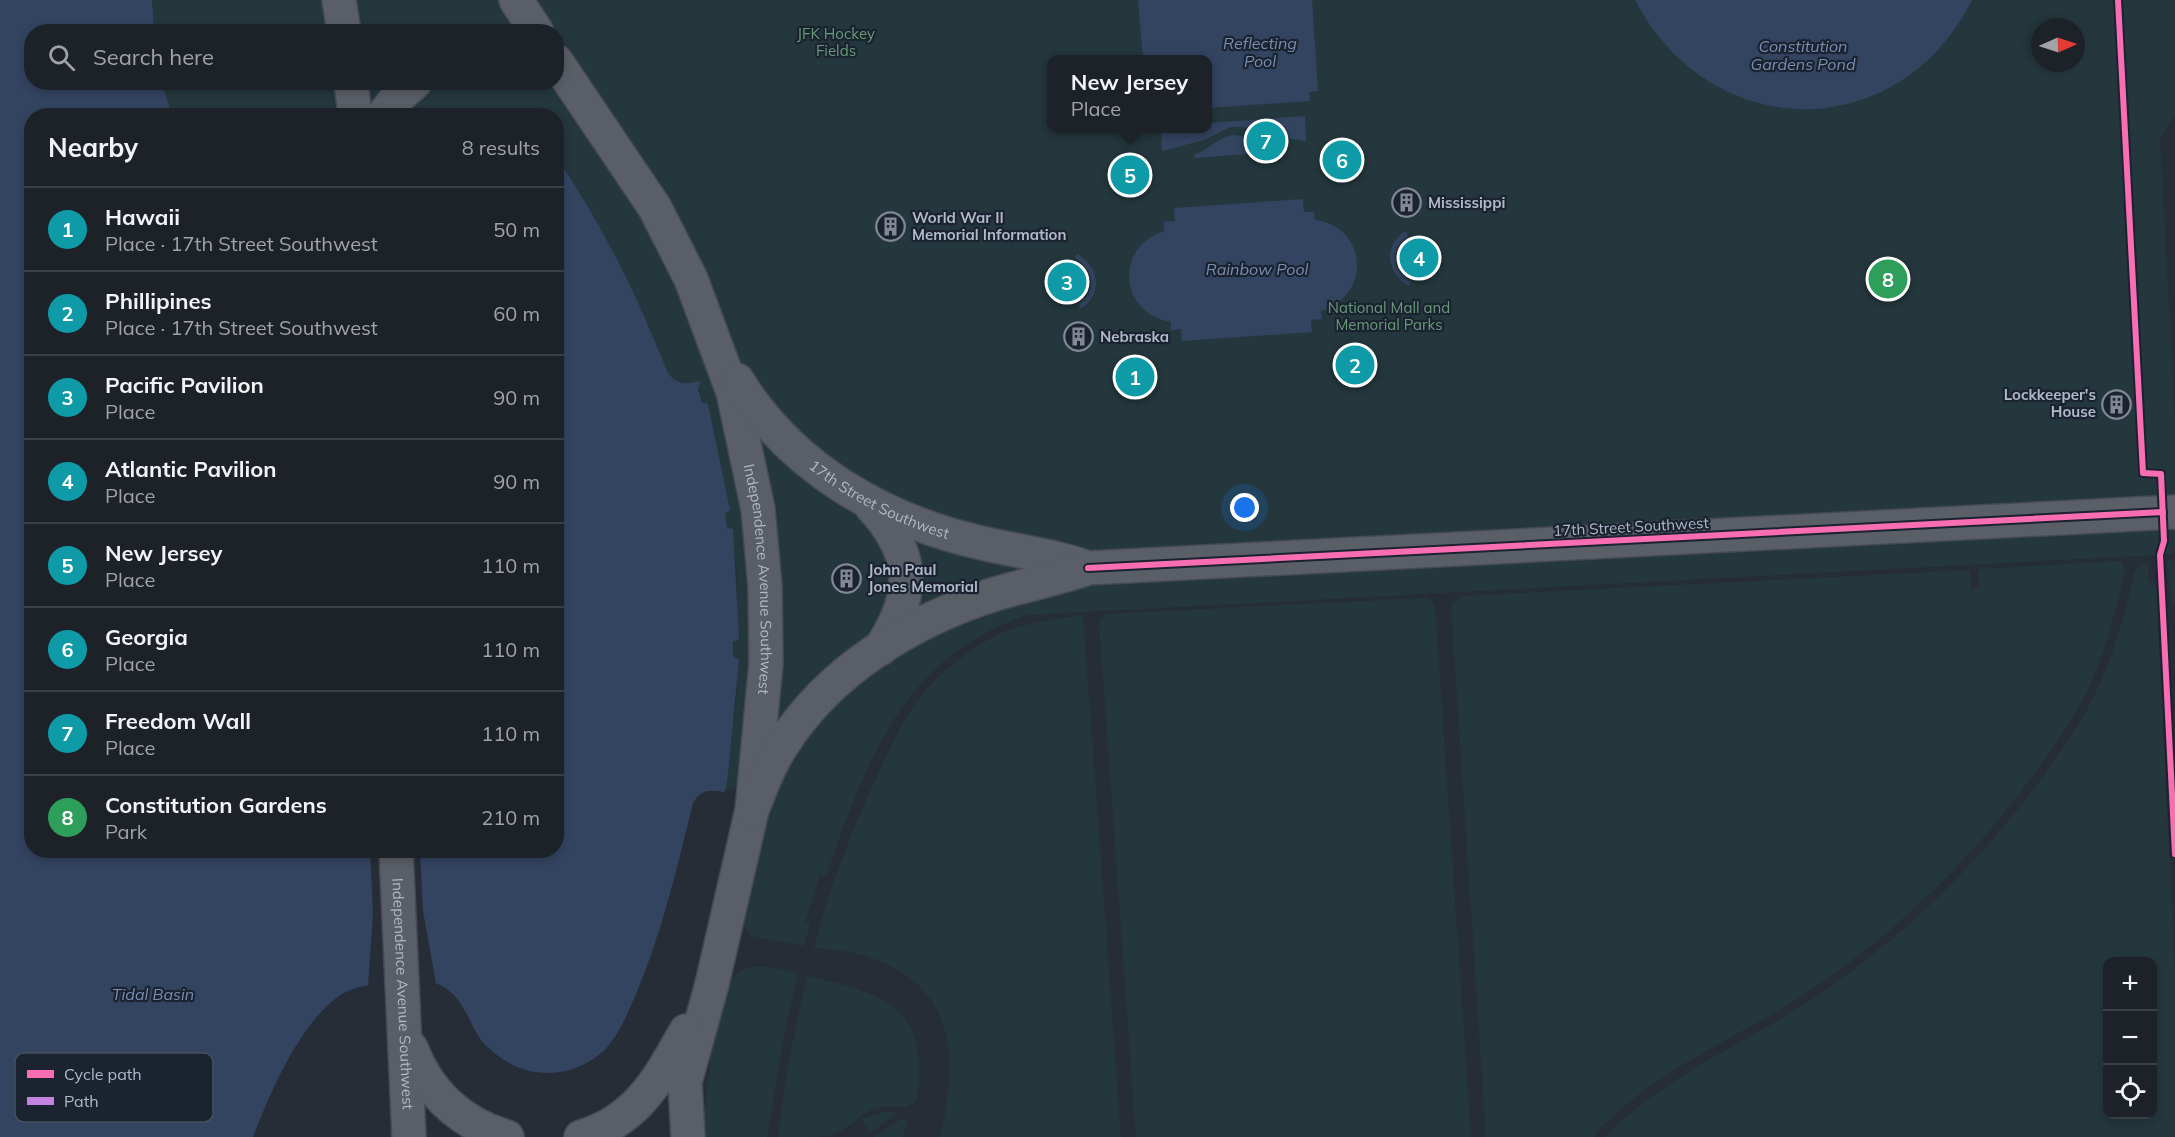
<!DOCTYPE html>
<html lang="en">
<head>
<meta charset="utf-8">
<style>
  :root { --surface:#1d2229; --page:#2a2f35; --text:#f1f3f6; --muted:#a0a4a8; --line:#3b3f46; --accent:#818795 }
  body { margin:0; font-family:Mulish,sans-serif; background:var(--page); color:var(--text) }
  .controls { position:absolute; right:18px; bottom:18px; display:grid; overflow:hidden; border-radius:12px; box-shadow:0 3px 9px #0003 }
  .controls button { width:54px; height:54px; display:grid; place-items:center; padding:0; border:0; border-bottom:2px solid var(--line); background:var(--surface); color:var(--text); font:30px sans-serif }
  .compass { position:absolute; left:2031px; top:18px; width:54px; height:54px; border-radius:50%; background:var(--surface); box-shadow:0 3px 9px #0003; rotate:87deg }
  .you { position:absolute; left:1245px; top:508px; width:21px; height:21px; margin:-15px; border:4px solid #fff; border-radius:50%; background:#1a73e8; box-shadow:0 0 0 9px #1a73e833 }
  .badge { display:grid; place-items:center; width:39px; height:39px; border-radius:50%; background:var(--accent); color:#fff; font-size:20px; font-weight:700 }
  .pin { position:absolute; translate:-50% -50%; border:3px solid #fff; box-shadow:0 2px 6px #0006 }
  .popup { position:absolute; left:1047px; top:55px; width:165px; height:78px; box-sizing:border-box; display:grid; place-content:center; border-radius:12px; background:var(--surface); filter:drop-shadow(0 2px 4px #0005); font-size:20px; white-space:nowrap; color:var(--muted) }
  .popup b { font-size:22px; color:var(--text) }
  .popup::after { content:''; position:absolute; left:50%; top:100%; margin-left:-12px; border:12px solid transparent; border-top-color:var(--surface) }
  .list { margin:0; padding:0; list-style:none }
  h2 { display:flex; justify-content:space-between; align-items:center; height:78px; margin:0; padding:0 24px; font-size:26px }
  h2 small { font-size:20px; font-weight:400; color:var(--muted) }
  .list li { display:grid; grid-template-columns:39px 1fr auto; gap:18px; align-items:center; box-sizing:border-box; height:84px; padding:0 24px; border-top:2px solid var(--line) }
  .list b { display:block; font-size:22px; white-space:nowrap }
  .list p { margin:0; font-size:20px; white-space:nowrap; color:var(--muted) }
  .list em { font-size:20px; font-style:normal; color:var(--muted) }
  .icon { flex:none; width:33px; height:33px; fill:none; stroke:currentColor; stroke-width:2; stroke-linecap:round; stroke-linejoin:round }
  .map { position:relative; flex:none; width:2175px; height:1137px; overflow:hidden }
  .search { position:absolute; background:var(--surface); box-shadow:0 3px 9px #0003; left:24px; top:24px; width:540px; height:66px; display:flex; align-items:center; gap:15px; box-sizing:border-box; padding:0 21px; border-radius:24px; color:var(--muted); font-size:22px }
  .panel { position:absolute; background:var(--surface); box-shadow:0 3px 9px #0003; left:24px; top:108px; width:540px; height:750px; border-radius:24px }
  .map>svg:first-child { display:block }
  .green { fill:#24373d; fill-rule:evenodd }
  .water { fill:#334461 }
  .pier { fill:#272d37 }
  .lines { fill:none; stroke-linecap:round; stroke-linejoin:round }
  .primary-casing { stroke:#454a54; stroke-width:36 }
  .primary { stroke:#5a5e66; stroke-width:33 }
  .quiet { stroke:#c483df; stroke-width:4.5; stroke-dasharray:9 4.5; stroke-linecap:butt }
  .cycleway-casing { stroke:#1b2331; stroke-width:10 }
  .cycleway { stroke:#f96db3; stroke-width:6 }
  .labels { text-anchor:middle; stroke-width:4.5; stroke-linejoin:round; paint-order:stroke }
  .park-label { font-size:15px; fill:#669b76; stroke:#1b2331 }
  .poi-label { font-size:15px; font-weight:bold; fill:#b1b8c8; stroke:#1b2331; text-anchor:start }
  .street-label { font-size:15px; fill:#b1b8c8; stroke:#1b2331 }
  .water-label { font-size:16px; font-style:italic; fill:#778db2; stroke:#1b2331 }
  .key { fill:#1b2331; stroke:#48505e; stroke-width:1.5 }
  .key-label { font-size:16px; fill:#b1b8c8 }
</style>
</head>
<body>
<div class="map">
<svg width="2175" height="1137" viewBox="0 0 2175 1137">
  <rect width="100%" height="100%" fill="#272d37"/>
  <g class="green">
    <path d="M152,0h2023v115l-15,23 15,282v134l-1147,61c-125,40 -162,147 -202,261l-6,-2 -15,48 5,2 -6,22 -52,-10 -8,-9v-8l29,-132 -48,2 12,-96 -1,-33 -3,-4 4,-78 -4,-48 -6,-2 -22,-124 -7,-15 -24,-7 -6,-9 -19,-48 -72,-136 -20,-31 -1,-42 -384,-1 -10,-32 394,-1v-50l-402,-1zM2040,27h36v36h-36zM1052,60h156v68h-156z"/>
    <path d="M2175,558v47h-4l-3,-44z"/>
    <path d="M2121,561l4,9c-9,41 -20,82 -38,121 -9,20 -23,39 -35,57 -70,105 -166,197 -273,262 -64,38 -136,69 -186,127h-107l-35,-531 10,-10 509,-26 1,19 8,-1 -1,-19z"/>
    <path d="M2148,562v20l8,2 19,389v164h-570c61,-62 132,-89 203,-135 94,-62 176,-143 242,-235 14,-21 30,-42 41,-65 21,-39 33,-85 43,-128l5,-8zM2108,962h44v152h-44z"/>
    <path d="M1428,598l7,8 36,531h-335l-37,-515 7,-8z"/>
    <path d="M1083,615l38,522h-181c20,-84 15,-156 -81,-183 -14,-4 -30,-4 -45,-7 16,-60 38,-118 65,-175 11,-23 21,-47 36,-68 18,-25 45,-48 71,-63 29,-17 65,-22 97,-26z"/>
    <path d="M748,967h18l32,6 -15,66 -16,98h-62v-27l6,-57 17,-68 7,-10z"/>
    <path d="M807,976c80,18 122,31 110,124l-10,7c-48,-4 -41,13 -77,29 -13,1 -38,1 -52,1l10,-73z"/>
    <path d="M886,1111l12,2 -28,20 -9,-14z"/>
    <path d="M901,1119l6,2 -4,16h-29z"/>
  </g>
  <g class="water">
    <path d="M0,0h152l2,31 -122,1v50l130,1 10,32 -140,1v734h524l1,-692c46,68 81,139 111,215 10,13 18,11 33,8l-3,8 4,13 6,2 22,106 -5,4 2,14 6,1 6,110 -6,3v14l6,4 -11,114 -3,18c-16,-2 -23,-3 -32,11 -16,65 -31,129 -57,191 -8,18 -15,37 -28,52 -22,25 -60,34 -91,21 -14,-7 -26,-15 -36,-27 -13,-19 -18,-43 -39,-54 -12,-7 -32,-3 -45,-2 -16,1 -35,0 -49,7 -44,21 -78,102 -95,146h-253z"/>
    <path d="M1138,0h174l6,91 -9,1 1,9 -102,7v-48l-65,-1z"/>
    <path d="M1635,0h337c-74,147 -262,144 -337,0z"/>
    <path d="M1305,116l1,25 -42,-6 -18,-8h-16l-26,13 -42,11 -1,-22 47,-1v-5z"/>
    <path d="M1233,135c17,0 26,13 41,14v3l-79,6v-4c12,-2 20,-16 38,-19z"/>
    <path d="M1303,199l1,13h10l1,8c53,7 57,75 6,91l1,8 -11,1 1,12 -130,9 -1,-12 -10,1v-8c-52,-9 -57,-75 -7,-91v-9l11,-1 -1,-13z"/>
    <path d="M1406,231l2,5c-19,14 -16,34 3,46l-2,4c-22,-12 -27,-41 -3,-55z"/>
    <path d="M1408,239l3,7 -4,1 1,6 -5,6 6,5v5h3l-1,10c-16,-9 -20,-30 -3,-40z"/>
    <path d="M1077,254c22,12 27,41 3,55l-1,-5c18,-13 15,-34 -4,-46z"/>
    <path d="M1075,262c16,8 20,30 3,39l-2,-7 3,-1 -1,-6 5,-6 -6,-10h-3z"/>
  </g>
  <path class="pier" d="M370,851h50l3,60 13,72 -68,3 5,-73z"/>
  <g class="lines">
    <defs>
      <g id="primary">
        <path d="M339,0l5,32"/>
        <path d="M516,0l21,32"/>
        <path id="s1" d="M556,61l99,147 36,71 42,113 25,117 7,77 1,77 -14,147 -40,174 -27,98 3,55"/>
        <path d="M351,82l4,34"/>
        <path d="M383,116l12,-16 20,-18"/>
        <path id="s2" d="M737,380c54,88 146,141 245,163 36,9 72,12 106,25"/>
        <path d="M871,506c45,48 45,89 9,143"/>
        <path d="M752,810c9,-22 17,-46 31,-66 46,-73 128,-123 209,-149 32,-10 65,-16 96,-27l1087,-56"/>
        <path id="s3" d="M396,850l13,287"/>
        <path d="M411,1048c17,45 49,75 96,89"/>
        <path d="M581,1137c56,-16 78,-58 105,-106"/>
      </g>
    </defs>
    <use href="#primary" class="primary-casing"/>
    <use href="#primary" class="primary"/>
    <g class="quiet">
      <path d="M1419,246l1,23"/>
      <path d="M1408,259l22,-2"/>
      <path d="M1065,272l2,22"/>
      <path d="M1057,283l21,-2"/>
    </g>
    <defs>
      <g id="cycleway">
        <path d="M2118,0l25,473 18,1 3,67 -4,14 15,299"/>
        <path d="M1088,568l1075,-56"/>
      </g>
    </defs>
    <use href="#cycleway" class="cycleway-casing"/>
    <use href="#cycleway" class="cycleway"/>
  </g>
  <defs>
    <symbol id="building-ring" viewBox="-11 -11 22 22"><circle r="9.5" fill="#1b2331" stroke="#818795" stroke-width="1.5"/><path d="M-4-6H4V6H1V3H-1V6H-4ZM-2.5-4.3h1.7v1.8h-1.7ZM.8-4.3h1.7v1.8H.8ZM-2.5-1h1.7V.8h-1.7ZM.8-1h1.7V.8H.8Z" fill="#818795"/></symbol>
  </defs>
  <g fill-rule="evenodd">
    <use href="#building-ring" x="1390" y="186" width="33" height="33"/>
    <use href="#building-ring" x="874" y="210" width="33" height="33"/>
    <use href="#building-ring" x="1062" y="320" width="33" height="33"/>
    <use href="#building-ring" x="2100" y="388" width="33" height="33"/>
    <use href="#building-ring" x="830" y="562" width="33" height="33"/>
  </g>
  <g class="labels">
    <g class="park-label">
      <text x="836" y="39">JFK Hockey<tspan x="836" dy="17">Fields</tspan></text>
      <text x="1389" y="313">National Mall and<tspan x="1389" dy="17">Memorial Parks</tspan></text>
    </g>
    <g class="poi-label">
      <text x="1428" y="208">Mississippi</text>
      <text x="912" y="223">World War II<tspan x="912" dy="17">Memorial Information</tspan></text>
      <text x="1100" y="342">Nebraska</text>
      <text x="2096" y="400" text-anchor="end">Lockkeeper's<tspan x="2096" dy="17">House</tspan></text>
      <text x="868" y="575">John Paul<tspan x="868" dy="17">Jones Memorial</tspan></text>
    </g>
    <g class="street-label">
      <text dy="5" stroke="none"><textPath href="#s2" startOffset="190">17th Street Southwest</textPath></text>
      <text transform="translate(1631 527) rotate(-3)" y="5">17th Street Southwest</text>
      <text dy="5" stroke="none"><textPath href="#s1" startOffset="567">Independence Avenue Southwest</textPath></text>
      <text dy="5" stroke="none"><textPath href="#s3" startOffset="144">Independence Avenue Southwest</textPath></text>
    </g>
    <g class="water-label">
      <text x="1260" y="49">Reflecting<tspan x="1260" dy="18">Pool</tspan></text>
      <text x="1803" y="52">Constitution<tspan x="1803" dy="18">Gardens Pond</tspan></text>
      <text x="1257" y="275">Rainbow Pool</text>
      <text x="153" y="1000">Tidal Basin</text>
    </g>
  </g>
  <rect x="15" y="1053" width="198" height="69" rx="9" class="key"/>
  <rect x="27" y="1070" width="27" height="8" fill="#f96db3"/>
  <rect x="27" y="1097" width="27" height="8" fill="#c483df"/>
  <g class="key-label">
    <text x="64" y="1080">Cycle path</text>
    <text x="64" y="1107">Path</text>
  </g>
</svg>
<div class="controls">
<button>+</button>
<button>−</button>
<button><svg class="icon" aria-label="locate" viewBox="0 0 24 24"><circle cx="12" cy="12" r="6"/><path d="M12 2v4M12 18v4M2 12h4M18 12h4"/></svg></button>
</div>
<svg class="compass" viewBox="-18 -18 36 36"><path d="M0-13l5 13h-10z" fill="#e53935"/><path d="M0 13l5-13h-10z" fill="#a0a4a8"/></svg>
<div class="you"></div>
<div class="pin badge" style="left:1135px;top:377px;background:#0f9aa8">1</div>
<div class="pin badge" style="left:1355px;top:365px;background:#0f9aa8">2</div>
<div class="pin badge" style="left:1067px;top:282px;background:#0f9aa8">3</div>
<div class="pin badge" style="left:1419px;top:258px;background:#0f9aa8">4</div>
<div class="pin badge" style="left:1130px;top:175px;background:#0f9aa8">5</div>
<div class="popup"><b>New Jersey</b>Place</div>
<div class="pin badge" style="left:1342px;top:160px;background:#0f9aa8">6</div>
<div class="pin badge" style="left:1266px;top:141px;background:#0f9aa8">7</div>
<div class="pin badge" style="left:1888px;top:279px;background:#2e9e5b">8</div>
<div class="search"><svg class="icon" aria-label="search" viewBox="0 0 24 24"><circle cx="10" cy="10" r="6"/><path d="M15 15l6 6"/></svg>Search here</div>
<section class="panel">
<h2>Nearby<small>8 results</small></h2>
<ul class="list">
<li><span class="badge" style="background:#0f9aa8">1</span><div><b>Hawaii</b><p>Place · 17th Street Southwest</p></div><em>50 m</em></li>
<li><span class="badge" style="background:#0f9aa8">2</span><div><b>Phillipines</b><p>Place · 17th Street Southwest</p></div><em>60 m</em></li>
<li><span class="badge" style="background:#0f9aa8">3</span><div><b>Pacific Pavilion</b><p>Place</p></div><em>90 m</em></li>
<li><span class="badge" style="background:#0f9aa8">4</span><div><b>Atlantic Pavilion</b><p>Place</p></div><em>90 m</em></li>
<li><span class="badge" style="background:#0f9aa8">5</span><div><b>New Jersey</b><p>Place</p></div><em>110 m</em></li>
<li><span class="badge" style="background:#0f9aa8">6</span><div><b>Georgia</b><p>Place</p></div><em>110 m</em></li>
<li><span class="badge" style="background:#0f9aa8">7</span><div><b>Freedom Wall</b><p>Place</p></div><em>110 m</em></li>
<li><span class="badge" style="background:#2e9e5b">8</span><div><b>Constitution Gardens</b><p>Park</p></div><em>210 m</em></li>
</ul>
</section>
</div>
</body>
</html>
